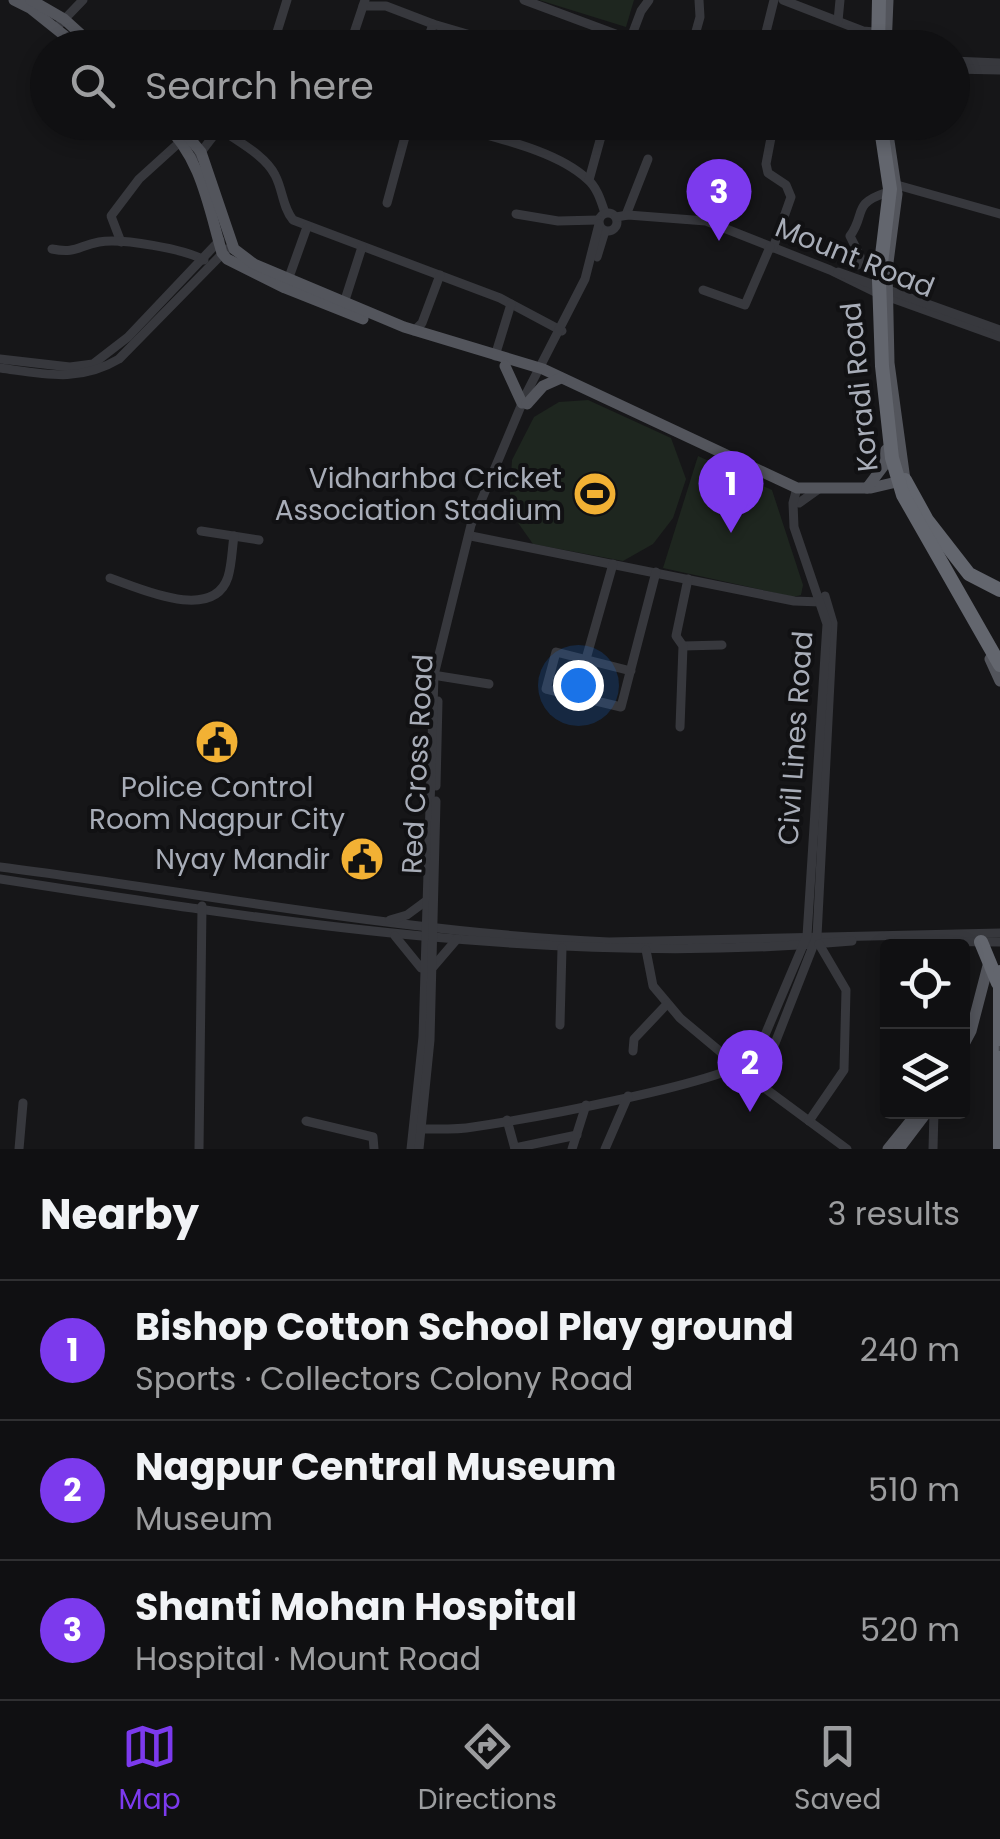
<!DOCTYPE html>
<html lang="en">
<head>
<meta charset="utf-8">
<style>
  :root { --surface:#101012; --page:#1e1e20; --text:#f1f3f6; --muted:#9c9d9f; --line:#303032; --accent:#7c3aed }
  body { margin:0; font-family:Poppins,sans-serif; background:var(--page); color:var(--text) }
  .controls { position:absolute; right:30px; bottom:30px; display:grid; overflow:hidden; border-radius:10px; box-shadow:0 5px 15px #0003 }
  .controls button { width:90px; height:90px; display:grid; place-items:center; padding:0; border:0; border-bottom:2px solid var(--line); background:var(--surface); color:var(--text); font:50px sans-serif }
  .you { position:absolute; left:578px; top:685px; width:35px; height:35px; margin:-25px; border:8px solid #fff; border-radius:50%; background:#1a73e8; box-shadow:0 0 0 15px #1a73e833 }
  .badge { display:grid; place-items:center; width:65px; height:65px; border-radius:50%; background:var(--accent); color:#fff; font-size:32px; font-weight:700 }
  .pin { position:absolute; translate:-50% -82px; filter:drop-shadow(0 2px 5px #0008) }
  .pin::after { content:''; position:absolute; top:52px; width:35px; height:30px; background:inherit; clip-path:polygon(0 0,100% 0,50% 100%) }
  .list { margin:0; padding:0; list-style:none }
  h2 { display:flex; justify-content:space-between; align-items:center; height:130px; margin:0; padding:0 40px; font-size:42px }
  h2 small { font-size:32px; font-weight:400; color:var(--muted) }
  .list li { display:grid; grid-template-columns:65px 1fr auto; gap:30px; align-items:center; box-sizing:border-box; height:140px; padding:0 40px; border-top:2px solid var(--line) }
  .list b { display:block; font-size:38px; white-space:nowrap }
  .list p { margin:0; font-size:32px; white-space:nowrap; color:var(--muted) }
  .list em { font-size:32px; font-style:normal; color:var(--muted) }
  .icon { flex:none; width:55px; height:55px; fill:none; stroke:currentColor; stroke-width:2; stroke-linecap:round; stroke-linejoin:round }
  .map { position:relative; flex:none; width:1000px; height:1149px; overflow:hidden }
  .search { position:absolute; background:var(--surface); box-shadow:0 5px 15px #0003; left:30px; right:30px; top:30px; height:110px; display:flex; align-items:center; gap:25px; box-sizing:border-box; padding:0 35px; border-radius:55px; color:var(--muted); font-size:38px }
  .sheet { height:550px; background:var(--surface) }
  nav { display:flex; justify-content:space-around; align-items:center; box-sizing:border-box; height:140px; border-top:2px solid var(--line); background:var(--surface); font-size:28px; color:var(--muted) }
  nav a { display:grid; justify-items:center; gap:5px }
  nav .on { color:var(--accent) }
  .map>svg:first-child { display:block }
  .green { fill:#1e261f }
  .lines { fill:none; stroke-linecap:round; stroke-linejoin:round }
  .minor { stroke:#37383d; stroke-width:9 }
  .major { stroke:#53555c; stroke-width:11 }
  .highway { stroke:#63666e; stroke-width:14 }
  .rail { stroke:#4a4c52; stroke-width:2.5; stroke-dasharray:12 10; stroke-linecap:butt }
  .highway-bridge { stroke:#63666e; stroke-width:14 }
  .labels { text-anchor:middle; stroke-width:8; stroke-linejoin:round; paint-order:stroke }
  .street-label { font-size:28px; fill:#a8adb8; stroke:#111113 }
  .poi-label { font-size:28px; fill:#a8adb8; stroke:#111113; text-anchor:end }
</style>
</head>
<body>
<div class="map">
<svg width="1000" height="1149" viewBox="0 0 1000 1149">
  <rect width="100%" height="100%" fill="#161618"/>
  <g class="green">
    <path d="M539,0h95l-8,27z"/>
    <path d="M588,400l83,38 15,41 -13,39 -20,26 -30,17 -90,-17 -24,-34 3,-50 22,-43 25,-15z"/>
    <path d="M698,456l74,34 31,95 -2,10 -7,2 -131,-29z"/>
  </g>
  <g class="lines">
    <g class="minor">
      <path d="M524,0l105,39 35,9"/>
      <path d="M783,0l80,31 11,1"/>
      <path d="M363,6h23l47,18"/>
      <path d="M838,21l2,-21"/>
      <path d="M57,27l26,-27"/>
      <path d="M695,35l5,-18 -1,-17"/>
      <path d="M539,45l7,3"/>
      <path d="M272,48l15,-48"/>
      <path d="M349,48l16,-48"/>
      <path d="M425,48l8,-24 75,22"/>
      <path d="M627,48l14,-37 8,-11"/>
      <path d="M762,48l12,-48"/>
      <path d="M952,61l48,2"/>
      <path d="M952,69l48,1"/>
      <path d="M442,122c43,14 112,26 145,57 10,8 14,22 18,34"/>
      <path d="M661,122l25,8"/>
      <path d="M219,128c18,13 46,27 56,47 8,15 7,31 18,45l207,78 62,33"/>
      <path d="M198,156l26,-34"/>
      <path d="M589,180l16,-58"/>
      <path d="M897,185l103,29"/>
      <path d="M387,203l22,-81"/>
      <circle cx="608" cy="222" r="9"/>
      <path d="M516,214l42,7 40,-1"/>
      <path d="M626,215l22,-56"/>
      <path d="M616,217l12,-2 78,6 124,49 45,22 125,45"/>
      <path d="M121,242l-10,-26 28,-37 43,-39"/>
      <path d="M773,248l18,-51 -5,-12 -18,-12 -2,-9 8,-42"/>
      <path d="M52,249c24,5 26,-3 47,-7 23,-4 86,7 105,18"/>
      <path d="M597,257l8,-26"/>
      <path d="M858,265l2,-9 -10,-20c16,-22 2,-32 35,-43"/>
      <path d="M838,272l162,58"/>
      <path d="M288,280l19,-53"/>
      <path d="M703,290l42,15 25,-58"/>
      <path d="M344,303l18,-56"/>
      <path d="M414,331l8,-8 18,-48"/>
      <path d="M495,356l16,-52"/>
      <path d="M0,359l70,8 23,-3 35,-27 92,-97"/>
      <path d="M0,368c44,6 79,15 119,-9l108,-110"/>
      <path d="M799,503l21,-15"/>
      <path d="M201,531l58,9"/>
      <path d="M471,536l323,65 27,1"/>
      <path d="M110,578c29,10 103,45 118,-1 4,-13 4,-28 6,-41"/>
      <path d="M683,646l39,-1"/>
      <path d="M586,659l27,-95"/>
      <path d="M631,671l-75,-19 -10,37 75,18 35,-135"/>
      <path d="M439,676l50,8"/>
      <path d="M680,727l3,-81 -7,-10 12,-57"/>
      <path d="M436,786l2,-85"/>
      <path d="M0,867c203,26 404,66 609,75l391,-9"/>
      <path d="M0,879c282,44 566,88 852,62"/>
      <path d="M390,920l17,-5 19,-14"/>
      <path d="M395,936l26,32"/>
      <path d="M898,941l102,1"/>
      <path d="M646,950l7,36 27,32 79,66 88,65"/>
      <path d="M433,967l24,-28"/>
      <path d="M560,1025l2,-77"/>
      <path d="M633,1051l1,-12 33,-35"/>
      <path d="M759,1084l58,-148 16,-313 -8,-27"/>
      <path d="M507,1120l8,29"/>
      <path d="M306,1121l67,16 1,12"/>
      <path d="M809,1121l35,-51 2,-80 -27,-46"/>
      <path d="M419,1129c18,0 37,1 54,-2 48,-7 256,-44 283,-71l51,-120 20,-312 -33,-97 -1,-24 4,-15"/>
      <path d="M515,1148l62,-13"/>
      <path d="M19,1149l4,-46"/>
      <path d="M199,1149l3,-243"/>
      <path d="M411,1149l12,-112 11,-362 37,-150 55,-131 59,-115 14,-55"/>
      <path d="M419,1149l11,-109 6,-239"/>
      <path d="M572,1149l14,-44"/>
      <path d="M605,1149l23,-53"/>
      <path d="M933,1149l1,-37"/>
    </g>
    <g class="major">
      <path d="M14,0l16,8 50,40"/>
      <path d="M31,0l33,19 32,29"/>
      <path d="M886,48l2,-48"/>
      <path d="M163,122c38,35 45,83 59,131l5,6 58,29 78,31"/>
      <path d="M176,122l25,30 33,97 20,15 150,63 139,42 254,119h74l34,-8 -16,-117 -2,-93 10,-76 -8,-53"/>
      <path d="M505,366l17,37"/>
      <path d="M527,404l16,-18 18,-8"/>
      <path d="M867,488l18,-24 1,-14"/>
      <path d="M990,659l10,22"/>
      <path d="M962,1048l9,-17 18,-69"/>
      <path d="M888,1149l30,-37"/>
      <path d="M899,1149l28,-37"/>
    </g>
    <g class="highway">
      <path d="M878,48l1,-48"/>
      <path d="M905,480l22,40 42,54 31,16"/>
      <path d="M981,942l17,41"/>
      <path d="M1000,1149v-177"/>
    </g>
    <path class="rail" d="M1000,1046v5"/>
    <path class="highway-bridge" d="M880,122l10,67 -11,91 3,86 10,92 11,37 97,170"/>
  </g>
  <defs>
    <symbol id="stadium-disc" viewBox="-11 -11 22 22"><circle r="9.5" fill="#f2b134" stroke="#111113"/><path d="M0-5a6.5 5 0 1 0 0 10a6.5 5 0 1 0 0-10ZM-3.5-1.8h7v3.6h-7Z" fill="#111"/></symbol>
    <symbol id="civic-disc" viewBox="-11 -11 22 22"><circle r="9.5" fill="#f2b134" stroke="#111113"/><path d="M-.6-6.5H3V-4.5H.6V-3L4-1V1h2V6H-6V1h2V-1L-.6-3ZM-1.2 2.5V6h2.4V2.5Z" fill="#111"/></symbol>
  </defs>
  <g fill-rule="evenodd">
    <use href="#stadium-disc" x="570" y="469" width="50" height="50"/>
    <use href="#civic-disc" x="192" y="717" width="50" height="50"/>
    <use href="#civic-disc" x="337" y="834" width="50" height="50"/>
  </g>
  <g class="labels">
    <g class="street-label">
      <text transform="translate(855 257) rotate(22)" y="10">Mount Road</text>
      <text transform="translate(859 387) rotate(-96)" y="10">Koradi Road</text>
      <text transform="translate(795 738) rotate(-86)" y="10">Civil Lines Road</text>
      <text transform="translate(417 764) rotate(-87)" y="10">Red Cross Road</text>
    </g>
    <g class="poi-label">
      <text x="562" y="488">Vidharhba Cricket<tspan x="562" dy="32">Association Stadium</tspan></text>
      <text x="217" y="797" text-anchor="middle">Police Control<tspan x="217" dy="32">Room Nagpur City</tspan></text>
      <text x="330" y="869">Nyay Mandir</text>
    </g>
  </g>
</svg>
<div class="controls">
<button><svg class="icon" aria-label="locate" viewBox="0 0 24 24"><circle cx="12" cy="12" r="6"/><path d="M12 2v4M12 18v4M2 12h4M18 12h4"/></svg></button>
<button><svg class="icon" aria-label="layers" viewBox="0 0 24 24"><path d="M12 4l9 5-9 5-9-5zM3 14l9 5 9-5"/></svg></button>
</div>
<div class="you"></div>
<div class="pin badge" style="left:731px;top:533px">1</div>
<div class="pin badge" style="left:750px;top:1112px">2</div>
<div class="pin badge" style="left:719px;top:241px">3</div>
<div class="search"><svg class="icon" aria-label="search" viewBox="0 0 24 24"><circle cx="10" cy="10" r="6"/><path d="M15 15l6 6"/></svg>Search here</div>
</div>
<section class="sheet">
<h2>Nearby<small>3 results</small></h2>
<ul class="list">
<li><span class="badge">1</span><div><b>Bishop Cotton School Play ground</b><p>Sports · Collectors Colony Road</p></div><em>240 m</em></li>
<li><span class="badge">2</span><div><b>Nagpur Central Museum</b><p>Museum</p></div><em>510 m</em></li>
<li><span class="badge">3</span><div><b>Shanti Mohan Hospital</b><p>Hospital · Mount Road</p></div><em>520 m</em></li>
</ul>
</section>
<nav>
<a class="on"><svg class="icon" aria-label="map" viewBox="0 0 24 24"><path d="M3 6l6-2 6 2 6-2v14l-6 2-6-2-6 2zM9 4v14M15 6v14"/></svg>Map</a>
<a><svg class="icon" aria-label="directions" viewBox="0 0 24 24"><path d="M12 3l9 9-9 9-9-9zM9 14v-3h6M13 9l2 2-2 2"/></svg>Directions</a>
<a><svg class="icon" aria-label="saved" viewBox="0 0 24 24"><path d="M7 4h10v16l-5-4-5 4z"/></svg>Saved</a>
</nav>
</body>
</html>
